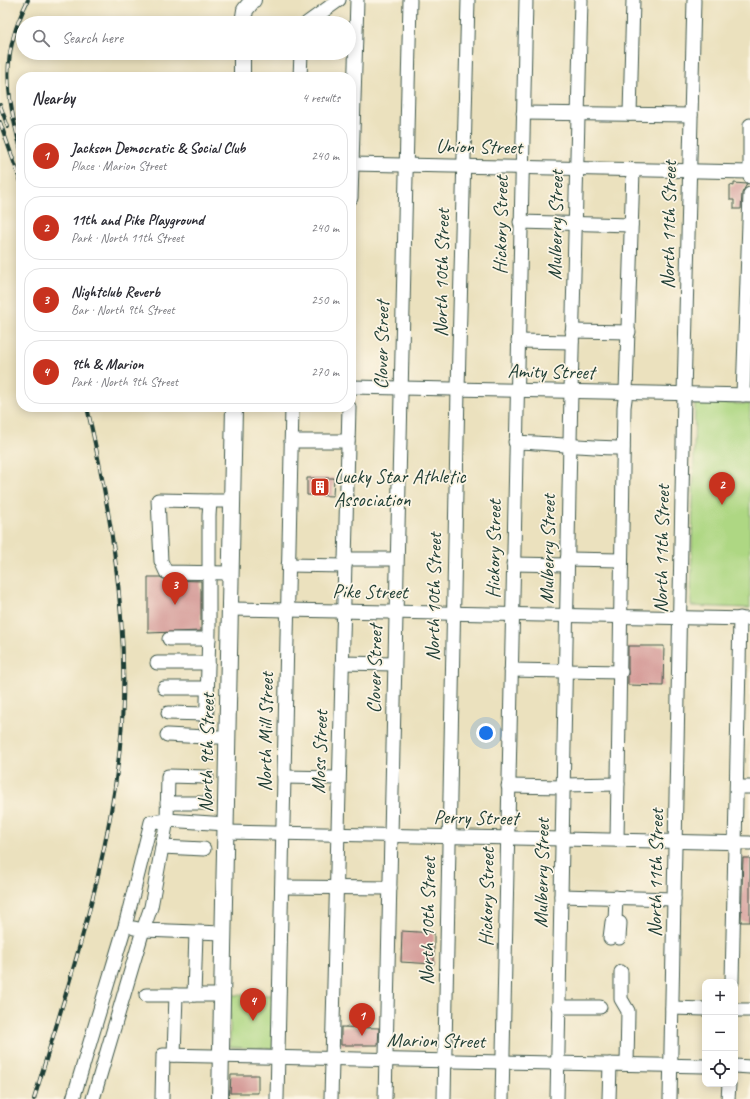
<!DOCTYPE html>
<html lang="en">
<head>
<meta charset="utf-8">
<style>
  :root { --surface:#fff; --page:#f7f7f7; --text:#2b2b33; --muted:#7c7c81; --line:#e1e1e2; --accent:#c8321e }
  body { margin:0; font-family:Caveat,sans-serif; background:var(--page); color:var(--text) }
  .controls { position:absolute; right:12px; bottom:12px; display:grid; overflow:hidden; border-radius:8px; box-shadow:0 2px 10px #0003 }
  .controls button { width:36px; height:36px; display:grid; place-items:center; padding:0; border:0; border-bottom:1px solid var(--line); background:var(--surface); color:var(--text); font:20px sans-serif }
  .you { position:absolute; left:486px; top:733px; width:14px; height:14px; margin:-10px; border:3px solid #fff; border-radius:50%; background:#1a73e8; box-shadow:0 0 0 6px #1a73e833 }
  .badge { display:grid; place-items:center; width:26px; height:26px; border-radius:50%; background:var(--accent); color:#fff; font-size:13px; font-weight:700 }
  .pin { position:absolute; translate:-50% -33px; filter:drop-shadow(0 1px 2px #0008) }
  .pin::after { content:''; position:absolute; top:21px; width:14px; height:12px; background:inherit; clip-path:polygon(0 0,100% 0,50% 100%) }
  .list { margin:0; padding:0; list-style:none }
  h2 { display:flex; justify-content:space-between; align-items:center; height:52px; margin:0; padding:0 16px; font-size:17px }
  h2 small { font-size:13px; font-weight:400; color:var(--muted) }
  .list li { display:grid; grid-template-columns:26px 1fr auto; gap:12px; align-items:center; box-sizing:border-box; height:64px; margin:0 8px 8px; padding:0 8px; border:1px solid var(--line); border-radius:16px }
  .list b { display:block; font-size:15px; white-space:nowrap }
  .list p { margin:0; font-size:13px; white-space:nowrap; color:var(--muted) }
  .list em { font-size:13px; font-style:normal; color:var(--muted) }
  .icon { flex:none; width:22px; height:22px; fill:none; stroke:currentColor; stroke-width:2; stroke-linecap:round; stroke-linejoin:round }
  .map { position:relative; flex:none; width:750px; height:1099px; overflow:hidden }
  .search { position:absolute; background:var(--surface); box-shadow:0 2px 10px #0003; left:16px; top:16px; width:340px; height:44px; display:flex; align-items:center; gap:10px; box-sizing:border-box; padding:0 14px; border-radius:22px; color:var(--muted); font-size:15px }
  .panel { position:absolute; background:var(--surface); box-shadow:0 2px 10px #0003; left:16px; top:72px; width:340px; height:340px; border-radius:16px }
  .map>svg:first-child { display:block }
  .green { fill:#aed783; stroke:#668a5c }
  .building { fill:#d69d9a }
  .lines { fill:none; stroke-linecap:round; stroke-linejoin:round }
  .minor-casing { stroke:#3e5649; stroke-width:15 }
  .major-casing { stroke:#3e5649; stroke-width:18 }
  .minor { stroke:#fff; stroke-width:13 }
  .major { stroke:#fff; stroke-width:16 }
  .rail-casing { stroke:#1f3d34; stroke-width:4 }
  .rail { stroke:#fcf5e5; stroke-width:2.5; stroke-dasharray:8; stroke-linecap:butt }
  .labels { text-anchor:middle; stroke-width:3.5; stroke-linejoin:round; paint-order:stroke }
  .street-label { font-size:20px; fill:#1f3d34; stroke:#fcf5e5 }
  .poi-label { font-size:20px; fill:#1f3d34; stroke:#fcf5e5; text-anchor:start }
</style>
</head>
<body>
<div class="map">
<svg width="750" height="1099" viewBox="0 0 750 1099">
  <rect width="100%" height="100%" fill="#fcf5e5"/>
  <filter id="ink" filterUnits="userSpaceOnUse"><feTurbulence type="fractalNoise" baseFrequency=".025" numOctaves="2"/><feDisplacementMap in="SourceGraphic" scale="8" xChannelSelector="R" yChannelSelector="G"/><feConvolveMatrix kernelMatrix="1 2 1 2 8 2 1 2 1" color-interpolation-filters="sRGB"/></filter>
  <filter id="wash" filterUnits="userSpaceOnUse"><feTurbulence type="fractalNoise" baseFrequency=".012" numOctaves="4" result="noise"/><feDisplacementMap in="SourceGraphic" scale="16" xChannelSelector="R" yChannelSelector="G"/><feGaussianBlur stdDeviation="0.9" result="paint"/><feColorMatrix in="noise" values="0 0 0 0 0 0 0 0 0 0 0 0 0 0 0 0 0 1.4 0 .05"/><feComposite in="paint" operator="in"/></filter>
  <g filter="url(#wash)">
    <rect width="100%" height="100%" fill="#ebe1be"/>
    <g class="green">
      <path d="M695,403l55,1v204l-59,-2z"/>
      <path d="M230,995h46l-1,54 -45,-2z"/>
    </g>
    <g id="blocks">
      <g class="building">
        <path d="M734,183l13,1 -5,9 -1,16h-7v-9h-4v-15l4,1z"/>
        <path d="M307,478h27l-1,18 -26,-1z"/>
        <path d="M148,577h12l6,3 35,1v50l-53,2z"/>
        <path d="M628,646h36l-1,40 -35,-1z"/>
        <path d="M743,858h7v64h-9z"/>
        <path d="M402,931l32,2v31l-33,-2z"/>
        <path d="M341,1027l38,1 -1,17h-37z"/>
        <path d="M231,1075h27v18h-28z"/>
      </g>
    </g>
  </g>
  <g filter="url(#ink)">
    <use href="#blocks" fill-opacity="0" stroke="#3e5649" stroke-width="1"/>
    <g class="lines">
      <defs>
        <g id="minor">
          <path d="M307,23l32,-23"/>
          <path d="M300,77l1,-24"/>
          <path d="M523,113l168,2"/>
          <path d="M630,114l3,-114"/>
          <path d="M750,125v52"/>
          <path d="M351,164l399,8"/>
          <path d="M351,198l6,-198"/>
          <path d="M520,222l111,3"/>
          <path d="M572,331l57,1"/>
          <path d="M518,341l54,1"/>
          <path d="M351,387l399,8"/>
          <path d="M743,395l7,-201"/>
          <path d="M291,441h57"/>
          <path d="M515,442c37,1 72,6 108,6"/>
          <path d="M210,501l-52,-1 3,61 5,11 64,1"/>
          <path d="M345,559h51"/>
          <path d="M567,559l54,1"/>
          <path d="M513,564l54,1"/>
          <path d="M288,565l57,1"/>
          <path d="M230,609l520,10"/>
          <path d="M169,639h40"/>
          <path d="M157,663h51"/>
          <path d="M342,663l52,1"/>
          <path d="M511,670l110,2"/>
          <path d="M164,688h43"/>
          <path d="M168,713l38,1"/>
          <path d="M167,735l39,2"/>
          <path d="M227,737h-21l3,-106v-115l1,-15h22"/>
          <path d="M207,777l-39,-1 -1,44 59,4"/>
          <path d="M284,777l54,1"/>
          <path d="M563,785l55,-1"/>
          <path d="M508,786l55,1"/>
          <path d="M737,787h13"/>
          <path d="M167,803h39"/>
          <path d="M226,832l524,11"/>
          <path d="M617,840l7,-433 2,-15 7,-222"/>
          <path d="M162,847l42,2"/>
          <path d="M282,887l108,1"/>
          <path d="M561,896l113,3"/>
          <path d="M615,922l1,-25"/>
          <path d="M610,938l2,-16 8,1 -1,15"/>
          <path d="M621,972v27l7,12 -1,53"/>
          <path d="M732,982l8,-364"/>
          <path d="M146,995h48l2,-62"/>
          <path d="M194,995h28"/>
          <path d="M558,1007h42"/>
          <path d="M672,1008l33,1"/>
          <path d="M735,1010h15"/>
          <path d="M174,1055l2,-60"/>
          <path d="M735,1066l15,1"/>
          <path d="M73,1099l52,-173 26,-104 16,-2 -16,87 -8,23 80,3"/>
          <path d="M93,1099l50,-169 -9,-2"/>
          <path d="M162,1099l1,-44 542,11"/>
          <path d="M277,1099l15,-692"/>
          <path d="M331,1099l18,-692"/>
          <path d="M385,1099l25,-1099"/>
          <path d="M444,1099l14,-710 10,-389"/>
          <path d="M502,1099l24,-1099"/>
          <path d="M557,1099l14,-708 10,-391"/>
          <path d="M609,1099l1,-35"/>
          <path d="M670,1099l14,-705 10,-394"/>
          <path d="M728,1099l1,-15"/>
        </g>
        <g id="major">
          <path d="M243,23l2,-13 8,-10"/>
          <path d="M242,77v-24"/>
          <path d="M220,1099l14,-692"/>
        </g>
      </defs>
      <use href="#minor" class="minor-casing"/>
      <use href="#major" class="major-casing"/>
      <use href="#minor" class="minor"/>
      <use href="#major" class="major"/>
      <defs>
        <g id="rail">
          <path d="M0,105l8,22"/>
          <path d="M0,122l21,60"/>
          <path d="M21,150c-15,-58 -21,-95 7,-150"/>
          <path d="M34,1099c39,-129 84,-261 89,-397 3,-99 -14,-199 -36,-295"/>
        </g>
      </defs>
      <use href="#rail" class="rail-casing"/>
      <use href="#rail" class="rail"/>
    </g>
  </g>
  <defs>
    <symbol id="building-square" viewBox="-11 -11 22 22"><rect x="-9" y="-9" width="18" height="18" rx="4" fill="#c8321e" stroke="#fcf5e5"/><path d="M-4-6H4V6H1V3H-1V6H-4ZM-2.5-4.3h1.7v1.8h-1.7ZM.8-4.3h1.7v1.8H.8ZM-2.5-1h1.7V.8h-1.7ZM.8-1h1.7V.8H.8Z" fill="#fff"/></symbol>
  </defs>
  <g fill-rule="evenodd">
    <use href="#building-square" x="309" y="476" width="22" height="22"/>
  </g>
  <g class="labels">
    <g class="street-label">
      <text transform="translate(479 146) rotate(1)" y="7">Union Street</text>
      <text transform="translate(500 225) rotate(-89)" y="7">Hickory Street</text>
      <text transform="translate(555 225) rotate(-89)" y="7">Mulberry Street</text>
      <text transform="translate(668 225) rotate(-89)" y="7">North 11th Street</text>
      <text transform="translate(441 273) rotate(-89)" y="7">North 10th Street</text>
      <text transform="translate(381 345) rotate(-89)" y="7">Clover Street</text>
      <text transform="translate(551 371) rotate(1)" y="7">Amity Street</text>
      <text transform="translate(493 549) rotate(-89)" y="7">Hickory Street</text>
      <text transform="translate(547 549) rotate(-89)" y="7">Mulberry Street</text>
      <text transform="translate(661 549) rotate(-89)" y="7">North 11th Street</text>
      <text transform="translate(370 591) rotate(1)" y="7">Pike Street</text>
      <text transform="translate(433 597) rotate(-89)" y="7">North 10th Street</text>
      <text transform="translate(374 669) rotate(-89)" y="7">Clover Street</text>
      <text transform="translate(265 732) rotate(-89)" y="7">North Mill Street</text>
      <text transform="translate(319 752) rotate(-88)" y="7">Moss Street</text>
      <text transform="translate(206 753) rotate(-89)" y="7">North 9th Street</text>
      <text transform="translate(476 817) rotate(1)" y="7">Perry Street</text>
      <text transform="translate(541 873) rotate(-89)" y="7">Mulberry Street</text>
      <text transform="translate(655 873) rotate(-89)" y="7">North 11th Street</text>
      <text transform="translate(486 897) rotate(-89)" y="7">Hickory Street</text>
      <text transform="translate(427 921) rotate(-89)" y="7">North 10th Street</text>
      <text transform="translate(436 1040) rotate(1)" y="7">Marion Street</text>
    </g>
    <g class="poi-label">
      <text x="334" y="483">Lucky Star Athletic<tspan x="334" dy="23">Association</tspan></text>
    </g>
  </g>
</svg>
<div class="controls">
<button>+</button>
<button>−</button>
<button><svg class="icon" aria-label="locate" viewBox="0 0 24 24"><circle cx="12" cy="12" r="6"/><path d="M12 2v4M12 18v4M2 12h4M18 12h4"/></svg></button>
</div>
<div class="you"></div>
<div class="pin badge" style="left:362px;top:1036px">1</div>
<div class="pin badge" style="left:722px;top:505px">2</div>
<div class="pin badge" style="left:175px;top:605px">3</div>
<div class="pin badge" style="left:253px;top:1021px">4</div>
<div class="search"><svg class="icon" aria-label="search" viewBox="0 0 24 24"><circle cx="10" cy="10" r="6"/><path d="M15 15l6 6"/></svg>Search here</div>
<section class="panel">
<h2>Nearby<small>4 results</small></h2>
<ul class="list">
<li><span class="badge">1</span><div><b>Jackson Democratic &amp; Social Club</b><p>Place · Marion Street</p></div><em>240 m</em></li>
<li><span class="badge">2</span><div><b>11th and Pike Playground</b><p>Park · North 11th Street</p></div><em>240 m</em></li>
<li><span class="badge">3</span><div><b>Nightclub Reverb</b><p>Bar · North 9th Street</p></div><em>250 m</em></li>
<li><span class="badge">4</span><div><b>9th &amp; Marion</b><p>Park · North 9th Street</p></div><em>270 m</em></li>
</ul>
</section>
</div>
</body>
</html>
